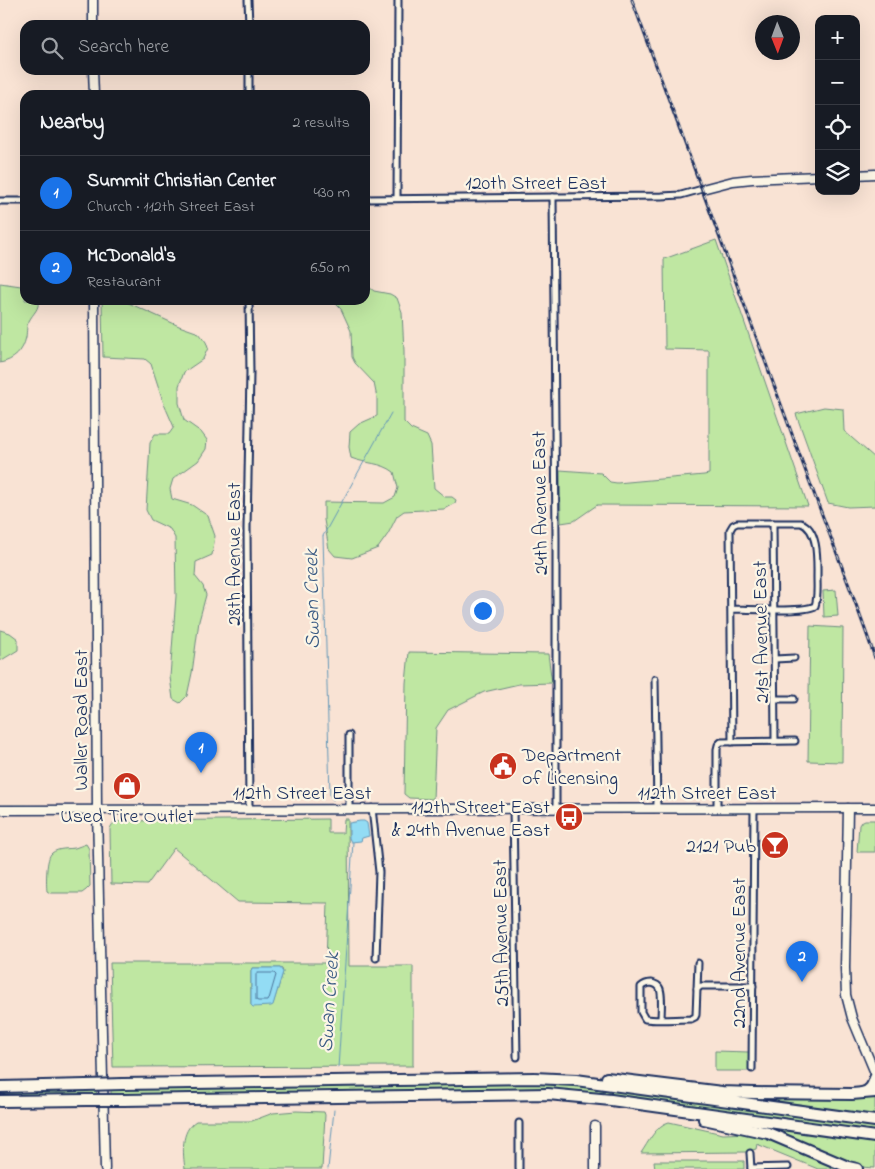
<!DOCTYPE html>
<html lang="en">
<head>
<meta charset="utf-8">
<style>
  :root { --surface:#171b24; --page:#20242c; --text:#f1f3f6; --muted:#9ea1a6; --line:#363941; --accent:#1a73e8 }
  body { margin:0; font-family:"Indie Flower",sans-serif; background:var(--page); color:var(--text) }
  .controls { position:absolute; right:15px; top:15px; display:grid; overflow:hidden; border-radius:10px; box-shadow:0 5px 20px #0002 }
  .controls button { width:45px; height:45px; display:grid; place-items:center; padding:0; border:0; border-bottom:1px solid var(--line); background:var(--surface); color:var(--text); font:25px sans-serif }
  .compass { position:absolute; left:755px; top:15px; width:45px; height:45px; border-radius:50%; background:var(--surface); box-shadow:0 5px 20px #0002; rotate:179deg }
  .you { position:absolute; left:482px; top:610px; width:18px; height:18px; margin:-12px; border:4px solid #fff; border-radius:50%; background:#1a73e8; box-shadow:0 0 0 8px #1a73e833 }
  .badge { display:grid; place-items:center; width:32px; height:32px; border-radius:50%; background:var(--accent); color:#fff; font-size:16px; font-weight:700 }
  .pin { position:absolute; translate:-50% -41px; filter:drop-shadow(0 1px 2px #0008) }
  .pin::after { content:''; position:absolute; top:26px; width:18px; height:15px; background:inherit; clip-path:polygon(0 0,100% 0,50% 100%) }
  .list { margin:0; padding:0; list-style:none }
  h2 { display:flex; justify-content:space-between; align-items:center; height:65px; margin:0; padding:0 20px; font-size:21px }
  h2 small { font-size:16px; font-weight:400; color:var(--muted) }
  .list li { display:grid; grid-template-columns:32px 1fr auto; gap:15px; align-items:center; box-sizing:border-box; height:75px; padding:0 20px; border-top:1px solid var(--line) }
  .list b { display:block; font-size:19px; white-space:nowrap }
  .list p { margin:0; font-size:16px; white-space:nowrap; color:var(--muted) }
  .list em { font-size:16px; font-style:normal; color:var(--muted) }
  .icon { flex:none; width:28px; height:28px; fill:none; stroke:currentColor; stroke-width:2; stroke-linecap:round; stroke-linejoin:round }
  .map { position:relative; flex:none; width:875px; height:1169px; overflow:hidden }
  .search { position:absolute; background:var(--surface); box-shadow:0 5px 20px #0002; left:20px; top:20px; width:350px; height:55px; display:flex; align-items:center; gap:12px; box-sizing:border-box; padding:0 18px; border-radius:15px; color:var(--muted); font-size:19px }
  .panel { position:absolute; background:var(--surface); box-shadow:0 5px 20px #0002; left:20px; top:90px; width:350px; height:215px; border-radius:15px }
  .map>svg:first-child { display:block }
  .green { fill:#bfe7a2; stroke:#6d8b80; fill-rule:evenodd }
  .water { fill:#93dcf4; stroke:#6397b8 }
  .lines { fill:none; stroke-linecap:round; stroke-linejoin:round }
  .shore { stroke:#4b749a; stroke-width:1 }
  .stream { stroke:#6397b8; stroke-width:1 }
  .street-casing { stroke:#1b2f5e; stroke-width:9 }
  .secondary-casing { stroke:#1b2f5e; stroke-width:11 }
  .highway-casing { stroke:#1b2f5e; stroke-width:14 }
  .street { stroke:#fcf5e5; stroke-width:5 }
  .secondary { stroke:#fcf5e5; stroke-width:8 }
  .highway { stroke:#fcf5e5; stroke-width:10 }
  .rail-casing { stroke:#1b2f5e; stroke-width:3 }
  .rail { stroke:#fcf5e5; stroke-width:1; stroke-dasharray:4; stroke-linecap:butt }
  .highway-bridge-casing { stroke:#1b2f5e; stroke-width:14; stroke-linecap:butt }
  .highway-bridge { stroke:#fcf5e5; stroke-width:10 }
  .labels { text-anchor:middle; stroke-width:4.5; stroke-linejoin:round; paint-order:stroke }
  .street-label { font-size:20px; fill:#1b2f5e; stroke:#fcf5e5 }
  .poi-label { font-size:20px; fill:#1b2f5e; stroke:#fcf5e5; text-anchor:end }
  .water-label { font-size:21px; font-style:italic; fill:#395a84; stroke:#fcf5e5 }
</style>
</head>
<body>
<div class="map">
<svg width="875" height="1169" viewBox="0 0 875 1169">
  <rect width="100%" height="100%" fill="#f9e3d4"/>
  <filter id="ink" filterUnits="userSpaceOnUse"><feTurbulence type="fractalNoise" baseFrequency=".02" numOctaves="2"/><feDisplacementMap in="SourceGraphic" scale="10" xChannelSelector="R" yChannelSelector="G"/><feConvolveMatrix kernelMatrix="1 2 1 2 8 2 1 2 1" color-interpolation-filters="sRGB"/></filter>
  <g filter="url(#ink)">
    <g class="green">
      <path d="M716,240l92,266 -211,-1 -23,16 -13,2 -1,-53 41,3 9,9 7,1 87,-8 5,-1v-124l-44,-1 -1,-90z"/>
      <path d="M0,283l21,3 4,4v10h13c2,9 -5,13 -9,21 -3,5 -2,10 -3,16 -3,15 -12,23 -26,26z"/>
      <path d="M365,284l9,7 16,3 7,4 5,14 2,39v71l7,7 16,7 4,9 3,43 11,9h7l4,3 -1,3 -11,6 -40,2 -7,5 -9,18 -10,14 -26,10 -17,-2 -6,-7 -5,-29v-18l60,1 11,-6 3,-9 -4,-16c-13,-10 -28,-8 -43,-14l-2,-11 1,-15 9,-8 18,-8v-18l-3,-15 -19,-20 -3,-6 -1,-26 -10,-22 -7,-7 -11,-2h42z"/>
      <path d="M102,300h20l57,26 20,7 7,9 2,6 -5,11 -19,13 -5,14v17l5,17 17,12 6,8 -1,9 -8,12 -25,18 -3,10 2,10 20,6 16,11 7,20 -3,19 -16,7 -1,14 8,10 3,9 -7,26 -7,52 -5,23 -7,7 -7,-4 -3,-22 6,-81 -1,-58 -5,-9 -19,-9 -5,-10 4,-67 5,-9h14l5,-7 -10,-23 -13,-40 -6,-5 -42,-2z"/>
      <path d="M824,407l19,2 1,22 31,27v48l-27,1 -20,-4 -32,-89z"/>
      <path d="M836,590l2,26 -14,1 -1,-26z"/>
      <path d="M810,626l33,2 -1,134 -34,-1z"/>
      <path d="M0,630l10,3 8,6v11l-18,11z"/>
      <path d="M409,652l139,2 4,29 -33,1 -35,8 -36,18 -12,18 -3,71 -24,-1 -5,-4 2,-111z"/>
      <path d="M328,819v14h15l1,-14h4l1,147h64v100l-300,1 -3,-104h216l2,-60 -90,-1 -64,-54 -27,37 -36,-1 -1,-55c3,-8 6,-7 14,-8zM252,968h28l2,1 1,3 -10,32 -22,1v-34z"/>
      <path d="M865,820h10v32h-18l2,-27 2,-3z"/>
      <path d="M86,844l3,5 1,37 -4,4 -4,3h-32l-3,-2c-1,-7 -1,-34 5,-38 6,-5 16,-4 23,-5 4,-1 7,-3 11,-4z"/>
      <path d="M715,1051l34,1v19h-34z"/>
      <path d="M526,1083l55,3 62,7 232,33v6l-281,-39 -59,-4 -424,6v-6z"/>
      <path d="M96,1089l1,7 -97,1v-6z"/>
      <path d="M745,1097h128l2,1v17z"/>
      <path d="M296,1111l28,1 1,3 -3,54h-137c-2,-16 -5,-38 11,-48h56l21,-8z"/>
      <path d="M669,1122l54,12 27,-1 22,7 69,29h-23l-61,-25 -1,5 -10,3 -105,1c7,-10 15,-28 28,-31z"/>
      <path d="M758,1126l117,16v26l-15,-1z"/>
      <path d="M654,1161h90v8h-89z"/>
    </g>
    <g class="water">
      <path d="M360,821h4l3,2 2,13 -7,2 -1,3 -10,1 -2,-4v-15z"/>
      <path d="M252,968h28l3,4 -10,33 -2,1 -18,1 -2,-2v-34z"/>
    </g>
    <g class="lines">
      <path class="shore" d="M258,973h16l2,2 -7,24 -1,2h-10l-2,-1v-25z"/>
      <g class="stream">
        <path d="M333,800l-3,-4 -7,-260 68,-123"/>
        <path d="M338,1068l15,-226"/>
        <path d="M328,1169l6,-59"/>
      </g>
      <defs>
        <g id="street">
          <path d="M248,0l1,25"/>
          <path d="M249,70v25"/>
          <path d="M553,197l3,340v271"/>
          <path d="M397,198l1,-198"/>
          <path d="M365,199l297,-3 19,-1 25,-7"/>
          <path d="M0,201h25"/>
          <path d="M249,300l1,73 -3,155 2,281"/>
          <path d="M773,523l2,218"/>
          <path d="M731,609c19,0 70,4 84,-3 3,-9 2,-19 2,-28 0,-16 2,-49 -16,-55h-64l-4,2 -3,5 2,212"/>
          <path d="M775,659l19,-1"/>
          <path d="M655,679l2,129"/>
          <path d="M775,699h19"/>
          <path d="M349,808v-73"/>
          <path d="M372,808l7,64 -3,86"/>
          <path d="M717,808v-59l1,-4 3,-3 74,-1"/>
          <path d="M513,809l4,248"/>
          <path d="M697,989l4,-3h52"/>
          <path d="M661,1019c0,-7 2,-27 -2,-32 -2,-3 -5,-3 -7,-4 -5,0 -8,1 -11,4v25l4,7c14,2 31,0 46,0l4,-2 1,-2 2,-52"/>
          <path d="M752,1069l2,-261"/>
          <path d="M519,1123v46"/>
          <path d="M750,1153l1,16"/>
          <path d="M751,1168l37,-1"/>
        </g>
        <g id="secondary">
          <path d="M93,0v25"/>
          <path d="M93,70l1,25"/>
          <path d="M856,175l19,-1"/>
          <path d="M706,188l27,-7 19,-2 67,-3"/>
          <path d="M94,300l3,510 8,359"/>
          <path d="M848,808l-3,160 1,27 6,23 23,55"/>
          <path d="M0,810l875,-2"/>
          <path d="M595,1126v43"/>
        </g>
        <g id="highway">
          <path d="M607,1078l115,14 32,1 98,1 23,-2"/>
          <path d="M123,1084l411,-6 42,2 299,41"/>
          <path d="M0,1087l86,-2"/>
          <path d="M862,1093c9,-2 11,-8 13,-15"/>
          <path d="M123,1100l425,-6 63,6 264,37"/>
          <path d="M0,1101l87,-1"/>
          <path d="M704,1119l64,14 80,34 9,2"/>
        </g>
      </defs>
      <use href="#street" class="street-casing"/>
      <use href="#secondary" class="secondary-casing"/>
      <use href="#highway" class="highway-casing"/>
      <use href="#street" class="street"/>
      <use href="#secondary" class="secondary"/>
      <use href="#highway" class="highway"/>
      <defs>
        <path id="rail" d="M632,0c58,154 114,309 171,464 24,65 50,129 72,194"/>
      </defs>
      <use href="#rail" class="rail-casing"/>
      <use href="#rail" class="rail"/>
      <defs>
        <g id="highway-bridge">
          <path d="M86,1085l37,-1"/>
          <path d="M87,1100h36"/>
        </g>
      </defs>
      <use href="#highway-bridge" class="highway-bridge-casing"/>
      <use href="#highway-bridge" class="highway-bridge"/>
    </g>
  </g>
  <defs>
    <symbol id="civic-disc" viewBox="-11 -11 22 22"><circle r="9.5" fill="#c8321e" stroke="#fcf5e5"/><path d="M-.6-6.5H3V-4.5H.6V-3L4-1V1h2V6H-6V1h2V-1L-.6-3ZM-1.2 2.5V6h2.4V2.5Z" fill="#fff"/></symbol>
    <symbol id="shop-disc" viewBox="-11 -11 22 22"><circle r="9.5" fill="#c8321e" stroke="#fcf5e5"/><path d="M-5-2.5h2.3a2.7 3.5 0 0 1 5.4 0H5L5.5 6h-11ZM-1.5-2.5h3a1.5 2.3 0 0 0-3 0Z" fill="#fff"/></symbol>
    <symbol id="bus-disc" viewBox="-11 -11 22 22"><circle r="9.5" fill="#c8321e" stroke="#fcf5e5"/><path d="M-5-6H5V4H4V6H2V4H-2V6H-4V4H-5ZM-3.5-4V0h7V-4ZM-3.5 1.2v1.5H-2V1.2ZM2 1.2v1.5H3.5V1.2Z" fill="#fff"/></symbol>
    <symbol id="bar-disc" viewBox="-11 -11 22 22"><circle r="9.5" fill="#c8321e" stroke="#fcf5e5"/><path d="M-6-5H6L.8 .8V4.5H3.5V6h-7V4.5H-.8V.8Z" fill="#fff"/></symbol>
  </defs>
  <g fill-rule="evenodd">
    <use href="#civic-disc" x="487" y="750" width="32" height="32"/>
    <use href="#shop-disc" x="111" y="770" width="32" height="32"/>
    <use href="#bus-disc" x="553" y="801" width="32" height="32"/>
    <use href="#bar-disc" x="759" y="829" width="32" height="32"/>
  </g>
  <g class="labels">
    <g class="street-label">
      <text x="536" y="189">120th Street East</text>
      <text transform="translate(539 503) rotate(-91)" y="7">24th Avenue East</text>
      <text transform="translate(233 554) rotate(-90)" y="7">28th Avenue East</text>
      <text transform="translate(760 632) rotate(-91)" y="7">21st Avenue East</text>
      <text transform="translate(80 720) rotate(-90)" y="7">Waller Road East</text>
      <text x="302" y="799">112th Street East</text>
      <text x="707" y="799">112th Street East</text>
      <text transform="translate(500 933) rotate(-91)" y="7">25th Avenue East</text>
      <text transform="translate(738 953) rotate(-90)" y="7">22nd Avenue East</text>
    </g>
    <g class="poi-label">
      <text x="522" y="761" text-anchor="start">Department<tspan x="522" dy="23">of Licensing</tspan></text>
      <text x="550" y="813">112th Street East<tspan x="550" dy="23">&amp; 24th Avenue East</tspan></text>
      <text x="127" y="822" text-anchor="middle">Used Tire Outlet</text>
      <text x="756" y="852">2121 Pub</text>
    </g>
    <g class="water-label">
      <text transform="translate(311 599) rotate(-91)" y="7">Swan Creek</text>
      <text transform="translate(328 1002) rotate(-86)" y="7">Swan Creek</text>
    </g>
  </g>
</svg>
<div class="controls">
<button>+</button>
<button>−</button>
<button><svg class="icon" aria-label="locate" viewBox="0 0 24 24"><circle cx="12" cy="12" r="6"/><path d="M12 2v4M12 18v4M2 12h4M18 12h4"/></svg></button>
<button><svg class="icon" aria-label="layers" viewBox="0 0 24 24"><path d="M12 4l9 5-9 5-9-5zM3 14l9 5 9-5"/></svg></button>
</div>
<svg class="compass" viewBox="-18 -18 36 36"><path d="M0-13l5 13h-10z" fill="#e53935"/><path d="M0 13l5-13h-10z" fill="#9ea1a6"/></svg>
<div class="you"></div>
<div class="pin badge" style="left:201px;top:773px">1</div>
<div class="pin badge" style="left:802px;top:982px">2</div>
<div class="search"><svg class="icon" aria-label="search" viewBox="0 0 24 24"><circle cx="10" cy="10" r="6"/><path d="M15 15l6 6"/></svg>Search here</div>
<section class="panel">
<h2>Nearby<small>2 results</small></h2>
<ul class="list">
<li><span class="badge">1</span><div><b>Summit Christian Center</b><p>Church · 112th Street East</p></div><em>430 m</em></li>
<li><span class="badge">2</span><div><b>McDonald's</b><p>Restaurant</p></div><em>650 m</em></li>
</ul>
</section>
</div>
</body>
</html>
